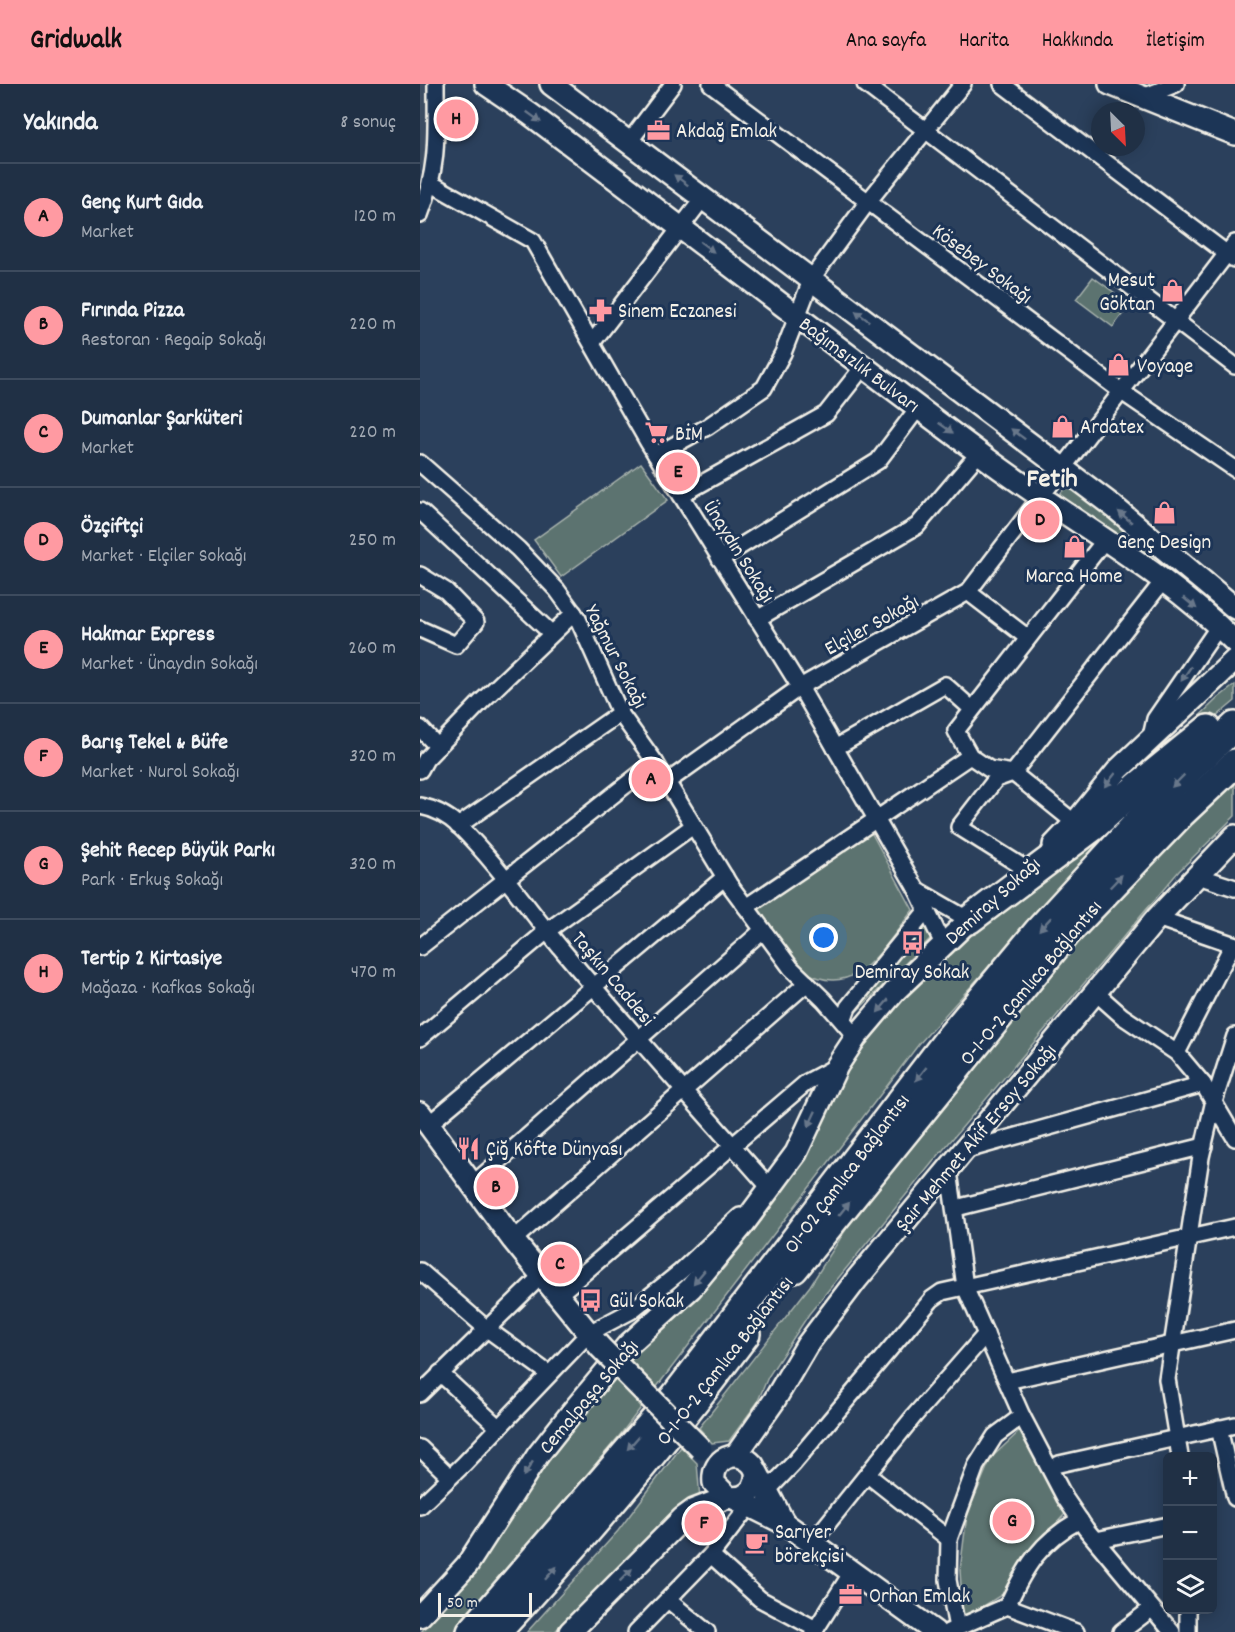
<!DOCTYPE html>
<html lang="tr">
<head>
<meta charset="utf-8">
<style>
  :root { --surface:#203045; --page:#28384c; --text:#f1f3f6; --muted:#a2a9b3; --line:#3d4b5e; --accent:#ff9aa2 }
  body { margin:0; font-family:Dekko,sans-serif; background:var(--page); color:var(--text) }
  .controls { position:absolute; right:18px; bottom:18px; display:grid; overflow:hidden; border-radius:9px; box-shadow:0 3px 15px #0003 }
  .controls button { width:54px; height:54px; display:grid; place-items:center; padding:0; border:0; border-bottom:2px solid var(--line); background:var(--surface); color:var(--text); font:30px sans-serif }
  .compass { position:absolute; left:671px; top:18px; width:54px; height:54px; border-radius:50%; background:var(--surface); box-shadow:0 3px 15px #0003; rotate:156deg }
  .scale { position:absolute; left:18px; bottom:15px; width:94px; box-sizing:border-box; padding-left:6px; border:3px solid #f4f1e8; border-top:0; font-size:16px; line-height:21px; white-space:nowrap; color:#f4f1e8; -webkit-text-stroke:4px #1d3557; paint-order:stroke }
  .you { position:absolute; left:404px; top:854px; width:21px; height:21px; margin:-15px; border:4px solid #fff; border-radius:50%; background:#1a73e8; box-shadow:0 0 0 9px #1a73e833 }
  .badge { display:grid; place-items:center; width:39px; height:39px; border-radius:50%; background:var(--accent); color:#111; font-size:20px; font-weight:700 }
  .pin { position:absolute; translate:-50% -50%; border:3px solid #fff; box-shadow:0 2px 6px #0006 }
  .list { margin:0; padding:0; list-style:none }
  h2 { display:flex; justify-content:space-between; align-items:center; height:78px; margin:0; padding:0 24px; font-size:26px }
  h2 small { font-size:20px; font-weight:400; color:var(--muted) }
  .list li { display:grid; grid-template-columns:39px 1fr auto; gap:18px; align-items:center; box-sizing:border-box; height:108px; padding:0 24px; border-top:2px solid var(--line) }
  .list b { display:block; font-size:22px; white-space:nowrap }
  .list p { margin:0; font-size:20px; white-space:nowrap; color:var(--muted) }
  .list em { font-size:20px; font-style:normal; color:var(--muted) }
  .icon { flex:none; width:33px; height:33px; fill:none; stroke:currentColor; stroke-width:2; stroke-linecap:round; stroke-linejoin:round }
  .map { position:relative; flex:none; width:815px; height:1548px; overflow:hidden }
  header { display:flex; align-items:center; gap:36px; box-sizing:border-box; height:84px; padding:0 30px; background:var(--accent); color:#111 }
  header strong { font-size:28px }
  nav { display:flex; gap:33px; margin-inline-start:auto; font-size:21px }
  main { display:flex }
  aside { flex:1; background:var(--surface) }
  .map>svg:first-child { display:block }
  .built { fill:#3c4d62 }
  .green { fill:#5b7370; stroke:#a8b2ac; stroke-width:1.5 }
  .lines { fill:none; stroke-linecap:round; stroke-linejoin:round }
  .street-casing { stroke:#f4f1e8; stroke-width:20 }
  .secondary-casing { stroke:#f4f1e8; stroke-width:26 }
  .highway-casing { stroke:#f4f1e8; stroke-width:32 }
  .street { stroke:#1d3557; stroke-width:15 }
  .secondary { stroke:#1d3557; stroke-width:21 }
  .highway { stroke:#1d3557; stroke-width:27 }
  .secondary-bridge-casing { stroke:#f4f1e8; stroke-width:26; stroke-linecap:butt }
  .secondary-bridge { stroke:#1d3557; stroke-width:21 }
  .oneway { fill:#68778a }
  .labels { text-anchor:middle; stroke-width:6; stroke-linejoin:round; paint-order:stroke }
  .poi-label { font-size:21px; fill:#f4f1e8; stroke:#1d3557; text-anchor:start }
  .street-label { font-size:21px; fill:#f4f1e8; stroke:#1d3557 }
  .district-label { font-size:27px; font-weight:bold; fill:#f4f1e8; stroke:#1d3557 }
</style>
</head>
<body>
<header>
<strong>Gridwalk</strong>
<nav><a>Ana sayfa</a><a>Harita</a><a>Hakkında</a><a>İletişim</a></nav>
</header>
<main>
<aside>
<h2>Yakında<small>8 sonuç</small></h2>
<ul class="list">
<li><span class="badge">A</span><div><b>Genç Kurt Gıda</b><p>Market</p></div><em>120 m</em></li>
<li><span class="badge">B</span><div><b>Fırında Pizza</b><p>Restoran · Regaip Sokağı</p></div><em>220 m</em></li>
<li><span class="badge">C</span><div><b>Dumanlar Şarküteri</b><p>Market</p></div><em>220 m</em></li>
<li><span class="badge">D</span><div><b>Özçiftçi</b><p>Market · Elçiler Sokağı</p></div><em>250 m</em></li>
<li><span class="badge">E</span><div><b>Hakmar Express</b><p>Market · Ünaydın Sokağı</p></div><em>260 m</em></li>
<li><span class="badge">F</span><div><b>Barış Tekel &amp; Büfe</b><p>Market · Nurol Sokağı</p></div><em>320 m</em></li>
<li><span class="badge">G</span><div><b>Şehit Recep Büyük Parkı</b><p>Park · Erkuş Sokağı</p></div><em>320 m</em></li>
<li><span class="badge">H</span><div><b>Tertip 2 Kirtasiye</b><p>Mağaza · Kafkas Sokağı</p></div><em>470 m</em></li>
</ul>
</aside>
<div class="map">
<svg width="815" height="1548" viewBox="0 0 815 1548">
  <rect width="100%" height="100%" fill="#2b405c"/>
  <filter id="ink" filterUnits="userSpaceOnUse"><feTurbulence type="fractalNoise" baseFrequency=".0167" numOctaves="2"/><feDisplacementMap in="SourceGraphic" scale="12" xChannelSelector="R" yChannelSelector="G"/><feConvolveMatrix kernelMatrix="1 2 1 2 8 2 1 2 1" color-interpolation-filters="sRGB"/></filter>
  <g filter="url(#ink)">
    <path class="built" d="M0,0h8l-2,71 -6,17z"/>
    <g class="green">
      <path d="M673,193l37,27 -17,23 -37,-28z"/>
      <path d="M221,379l27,37 -107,77 -27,-37z"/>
      <path d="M649,399l166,129v21l-179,-134z"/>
      <path d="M815,601v16l-152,128 135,-131z"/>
      <path d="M815,695v37l-56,55 -247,292 -123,151 -41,63 -11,26 -28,38 -17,2 -13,-15 111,-142 40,-63 80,-107 182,-216z"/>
      <path d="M725,709l-226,251 -299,391 -166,197h-33l58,-66 101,-153 50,-55 59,-53 36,-38 37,-47 52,-82 43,-87 42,-55 81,-70z"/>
      <path d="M451,748l42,78c-30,37 -57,93 -111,60l-50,-60z"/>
      <path d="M505,839l7,14 -80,79z"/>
      <path d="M603,1344l12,32 30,54 -41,44 -18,34 -43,27 -3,-49 7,-55 24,-57z"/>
      <path d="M261,1363l16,16 3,36 -24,10 -62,67 -60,56h-27l91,-101z"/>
    </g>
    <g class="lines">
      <defs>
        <g id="street">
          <path d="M291,0l411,308 113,77"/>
          <path d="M445,0l370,282"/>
          <path d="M582,0l232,175"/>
          <path d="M723,13l33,-13"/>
          <path d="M209,58l44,-58"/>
          <path d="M12,100l101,57 115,201 152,245 117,203 26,54"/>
          <path d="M0,131c19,-49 16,-80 16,-131"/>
          <path d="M172,259l112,-146"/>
          <path d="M236,371l51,-28 57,-39 19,-35 29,-75 55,-75 96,-119"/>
          <path d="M0,379l98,86 39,41 21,29 42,94 35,49 74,122 62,84 33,32 32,37"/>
          <path d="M261,411l145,-81 37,-47"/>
          <path d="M0,427l131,122"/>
          <path d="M300,475l158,-98 40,-53"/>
          <path d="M0,491l26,16 30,31 -20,23 -36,-16"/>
          <path d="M548,508l60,46"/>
          <path d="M337,535l160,-93 62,-73"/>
          <path d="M0,644l18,19"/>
          <path d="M731,653l4,-18 64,-93"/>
          <path d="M415,664l110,-63 27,24"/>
          <path d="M0,686l6,-11 56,-58 92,-88"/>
          <path d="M247,698l133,-95 168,-95 267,-349"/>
          <path d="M0,722c16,3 27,9 39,20 39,39 70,84 105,126 67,80 137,158 206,236l-6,6"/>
          <path d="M655,739l-62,-50 -24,-4 -19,-13 -14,-25 148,-190"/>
          <path d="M38,742l162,-113"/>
          <path d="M606,785l-67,-42 37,-48 17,-6 150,-192"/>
          <path d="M775,791l40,13"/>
          <path d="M497,806l52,30"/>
          <path d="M326,823l224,-151"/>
          <path d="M737,834l78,27"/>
          <path d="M0,863l235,-185"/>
          <path d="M675,908l27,24 55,37 26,31 32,54"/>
          <path d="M423,937l5,-14 79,-97"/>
          <path d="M0,954l127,-107 146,-105"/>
          <path d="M757,969l56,-109"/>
          <path d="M9,1040l296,-247"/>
          <path d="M543,1067l240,-67"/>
          <path d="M529,1087l16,116 57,129 43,82 21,31 86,103"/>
          <path d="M52,1101l291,-255"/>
          <path d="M536,1124l248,-62"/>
          <path d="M93,1156l294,-257"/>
          <path d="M0,1187l67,58 61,44"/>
          <path d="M138,1211l249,-213 30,-16"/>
          <path d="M20,1289l59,55"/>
          <path d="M587,1297l228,-51"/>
          <path d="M0,1310l122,-119"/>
          <path d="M799,1344l16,70"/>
          <path d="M0,1364l30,29"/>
          <path d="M760,1372l-13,-77 34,-222 12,-52 22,-69"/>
          <path d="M639,1380l176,-39"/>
          <path d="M448,1391l81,64"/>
          <path d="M347,1407l26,-27 139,-165 10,-7 293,-65"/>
          <path d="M0,1422l44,-42 125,-131 42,-22 49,-39 60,-56"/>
          <path d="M676,1456l72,-15"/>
          <path d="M392,1459l102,-127 72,-82"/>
          <path d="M291,1471l49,44 56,30"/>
          <path d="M248,1516l39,32"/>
          <path d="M587,1522c18,-39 34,-66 73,-86"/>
          <path d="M768,1526v22"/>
          <path d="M537,1544l-9,-48 1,-41 27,-73 19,-30 27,-20"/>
          <path d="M216,1548l75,-77 38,-49"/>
          <path d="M394,1548l38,-60"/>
          <path d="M528,1548l59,-26 69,26"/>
          <path d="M701,1548l30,-23"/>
        </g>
        <g id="secondary">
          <path d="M66,0l44,30c155,116 308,235 464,350 80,59 171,107 241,178"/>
          <path d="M131,0l563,423 121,101"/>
          <path d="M690,0l125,50"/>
          <path d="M634,761l21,-22 44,-54 116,-109"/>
          <path d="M0,1029l93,127 87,107"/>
          <path d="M316,1371l38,-54 33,-56 50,-66 300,-361 78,-82"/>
          <path d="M336,1387c2,18 -11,30 -28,26l-14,-14c-3,-25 23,-36 39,-18l31,58"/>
          <path d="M314,1414l50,25 151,109"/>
          <path d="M0,1532l47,-51 71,-110 34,-43 55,-66 64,-58 51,-62 54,-73 41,-87 19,-29 39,-46 86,-82"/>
          <path d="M150,1548l113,-114 11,-8 34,-13"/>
        </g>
        <g id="highway">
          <path d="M549,836l123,-92 46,-42 70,-57"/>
          <path d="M374,1185l273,-336 115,-120 53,-50"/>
          <path d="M51,1548l204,-236 274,-358 89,-107 124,-135 73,-70"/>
          <path d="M77,1548c88,-95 172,-194 249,-298"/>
        </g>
      </defs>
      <use href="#street" class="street-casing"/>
      <use href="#secondary" class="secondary-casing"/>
      <use href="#highway" class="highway-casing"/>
      <use href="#street" class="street"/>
      <use href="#secondary" class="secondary"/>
      <use href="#highway" class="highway"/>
      <defs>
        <path id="secondary-bridge" d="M180,1263l101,102"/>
      </defs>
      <use href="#secondary-bridge" class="secondary-bridge-casing"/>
      <use href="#secondary-bridge" class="secondary-bridge"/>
    </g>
    <defs><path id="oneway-solid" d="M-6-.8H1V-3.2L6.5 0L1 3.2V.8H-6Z" transform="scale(1.5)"/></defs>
    <g class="oneway">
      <use href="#oneway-solid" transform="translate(114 33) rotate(36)"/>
      <use href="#oneway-solid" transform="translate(261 96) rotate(-143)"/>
      <use href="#oneway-solid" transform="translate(287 163) rotate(37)"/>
      <use href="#oneway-solid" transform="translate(442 232) rotate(-143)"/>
      <use href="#oneway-solid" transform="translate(526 344) rotate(36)"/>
      <use href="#oneway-solid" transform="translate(598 350) rotate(-143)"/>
      <use href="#oneway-solid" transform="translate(705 433) rotate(-140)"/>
      <use href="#oneway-solid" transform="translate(770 519) rotate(39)"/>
      <use href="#oneway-solid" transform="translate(766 590) rotate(124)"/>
      <use href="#oneway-solid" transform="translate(690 696) rotate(129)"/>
      <use href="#oneway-solid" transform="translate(758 697) rotate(135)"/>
      <use href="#oneway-solid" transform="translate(696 797) rotate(-46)"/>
      <use href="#oneway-solid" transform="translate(625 840) rotate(133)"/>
      <use href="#oneway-solid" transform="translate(463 922) rotate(130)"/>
      <use href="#oneway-solid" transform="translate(501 990) rotate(128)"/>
      <use href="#oneway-solid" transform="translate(392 1035) rotate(115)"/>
      <use href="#oneway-solid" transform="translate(424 1125) rotate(-51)"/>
      <use href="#oneway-solid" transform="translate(279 1193) rotate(130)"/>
      <use href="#oneway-solid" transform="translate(213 1359) rotate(131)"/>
      <use href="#oneway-solid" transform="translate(108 1385) rotate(123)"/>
      <use href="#oneway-solid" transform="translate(131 1489) rotate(-48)"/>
      <use href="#oneway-solid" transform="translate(206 1491) rotate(-45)"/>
    </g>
  </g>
  <defs>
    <symbol id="office-bare" viewBox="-9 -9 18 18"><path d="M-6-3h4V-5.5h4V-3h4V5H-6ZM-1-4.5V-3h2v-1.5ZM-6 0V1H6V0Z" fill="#ff9aa2" stroke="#1d3557" stroke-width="2.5" paint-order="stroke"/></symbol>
    <symbol id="shop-bare" viewBox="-9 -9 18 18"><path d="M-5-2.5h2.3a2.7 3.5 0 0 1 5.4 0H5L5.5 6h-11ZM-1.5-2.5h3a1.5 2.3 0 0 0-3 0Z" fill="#ff9aa2" stroke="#1d3557" stroke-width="2.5" paint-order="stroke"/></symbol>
    <symbol id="pharmacy-bare" viewBox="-9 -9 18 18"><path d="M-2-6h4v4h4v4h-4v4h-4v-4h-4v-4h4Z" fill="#ff9aa2" stroke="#1d3557" stroke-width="2.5" paint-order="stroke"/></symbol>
    <symbol id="supermarket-bare" viewBox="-9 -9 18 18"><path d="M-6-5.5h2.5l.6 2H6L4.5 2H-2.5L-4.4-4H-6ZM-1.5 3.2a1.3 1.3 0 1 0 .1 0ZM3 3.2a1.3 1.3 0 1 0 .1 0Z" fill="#ff9aa2" stroke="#1d3557" stroke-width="2.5" paint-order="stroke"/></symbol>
    <symbol id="bus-bare" viewBox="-9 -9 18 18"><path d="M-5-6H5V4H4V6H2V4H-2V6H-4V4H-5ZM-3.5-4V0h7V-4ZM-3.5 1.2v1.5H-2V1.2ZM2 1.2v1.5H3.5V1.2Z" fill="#ff9aa2" stroke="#1d3557" stroke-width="2.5" paint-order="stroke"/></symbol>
    <symbol id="restaurant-bare" viewBox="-9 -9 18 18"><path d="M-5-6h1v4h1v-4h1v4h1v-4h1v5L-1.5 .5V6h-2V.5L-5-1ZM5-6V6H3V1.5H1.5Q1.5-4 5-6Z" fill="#ff9aa2" stroke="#1d3557" stroke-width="2.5" paint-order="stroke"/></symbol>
    <symbol id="cafe-bare" viewBox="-9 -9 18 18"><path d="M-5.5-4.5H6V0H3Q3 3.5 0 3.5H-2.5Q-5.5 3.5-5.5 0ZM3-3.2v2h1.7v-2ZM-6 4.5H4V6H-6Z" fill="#ff9aa2" stroke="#1d3557" stroke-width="2.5" paint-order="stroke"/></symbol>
  </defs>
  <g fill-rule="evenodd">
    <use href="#office-bare" x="222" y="30" width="33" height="33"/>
    <use href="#shop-bare" x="736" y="190" width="33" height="33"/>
    <use href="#pharmacy-bare" x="164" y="210" width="33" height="33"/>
    <use href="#shop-bare" x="682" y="264" width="33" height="33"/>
    <use href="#shop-bare" x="626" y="326" width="33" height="33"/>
    <use href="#supermarket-bare" x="220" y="332" width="33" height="33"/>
    <use href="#shop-bare" x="728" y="412" width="33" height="33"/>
    <use href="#shop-bare" x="638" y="446" width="33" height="33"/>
    <use href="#bus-bare" x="476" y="842" width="33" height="33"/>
    <use href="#restaurant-bare" x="32" y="1048" width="33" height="33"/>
    <use href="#bus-bare" x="154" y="1200" width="33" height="33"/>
    <use href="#cafe-bare" x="320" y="1442" width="33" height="33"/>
    <use href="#office-bare" x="414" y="1494" width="33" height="33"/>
  </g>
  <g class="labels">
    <g class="poi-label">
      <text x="256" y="53">Akdağ Emlak</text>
      <text x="735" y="202" text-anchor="end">Mesut<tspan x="735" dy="24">Göktan</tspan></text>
      <text x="198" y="233">Sinem Eczanesi</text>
      <text x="717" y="288">Voyage</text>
      <text x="660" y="349">Ardatex</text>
      <text x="255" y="356">BİM</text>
      <text x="744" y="464" text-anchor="middle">Genç Design</text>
      <text x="654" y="498" text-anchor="middle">Marca Home</text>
      <text x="492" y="894" text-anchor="middle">Demiray Sokak</text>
      <text x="66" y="1071">Çiğ Köfte Dünyası</text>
      <text x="189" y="1223">Gül Sokak</text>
      <text x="355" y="1454">Sarıyer<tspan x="355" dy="24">börekçisi</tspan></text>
      <text x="449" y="1518">Orhan Emlak</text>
    </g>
    <g class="street-label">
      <text transform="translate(563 179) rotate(37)" y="7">Kösebey Sokağı</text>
      <text transform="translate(440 280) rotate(37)" y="7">Bağımsızlık Bulvarı</text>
      <text transform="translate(320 467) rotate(58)" y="7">Ünaydın Sokağı</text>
      <text transform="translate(451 540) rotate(-29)" y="7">Elçiler Sokağı</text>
      <text transform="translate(197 572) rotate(63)" y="7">Yağmur Sokağı</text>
      <text transform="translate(572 816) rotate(-42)" y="7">Demiray Sokağı</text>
      <text transform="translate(194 894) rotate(50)" y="7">Taşkın Caddesi</text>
      <text transform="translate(610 898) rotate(-50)" y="7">O-1-O-2 Çamlıca Bağlantısı</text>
      <text transform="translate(555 1053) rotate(-50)" y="7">Şair Mehmet Akif Ersoy Sokağı</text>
      <text transform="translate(426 1089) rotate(-53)" y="7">O1-O2 Çamlıca Bağlantısı</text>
      <text transform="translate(304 1276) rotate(-52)" y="7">O-1-O-2 Çamlıca Bağlantısı</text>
      <text transform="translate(168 1312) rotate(-50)" y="7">Cemalpaşa Sokağı</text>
    </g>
    <g class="district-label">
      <text x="632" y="402">Fetih</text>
    </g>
  </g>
</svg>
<div class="controls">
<button>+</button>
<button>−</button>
<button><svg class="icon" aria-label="layers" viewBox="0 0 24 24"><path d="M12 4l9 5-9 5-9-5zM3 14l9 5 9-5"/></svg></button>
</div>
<svg class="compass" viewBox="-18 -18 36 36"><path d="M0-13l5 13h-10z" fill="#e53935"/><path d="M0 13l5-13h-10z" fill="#a2a9b3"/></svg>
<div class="scale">50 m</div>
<div class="you"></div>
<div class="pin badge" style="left:231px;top:695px">A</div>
<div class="pin badge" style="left:76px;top:1103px">B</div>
<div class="pin badge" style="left:140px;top:1180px">C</div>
<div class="pin badge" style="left:620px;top:436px">D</div>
<div class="pin badge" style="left:258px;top:388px">E</div>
<div class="pin badge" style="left:284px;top:1439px">F</div>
<div class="pin badge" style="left:592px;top:1437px">G</div>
<div class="pin badge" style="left:36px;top:35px">H</div>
</div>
</main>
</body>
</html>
